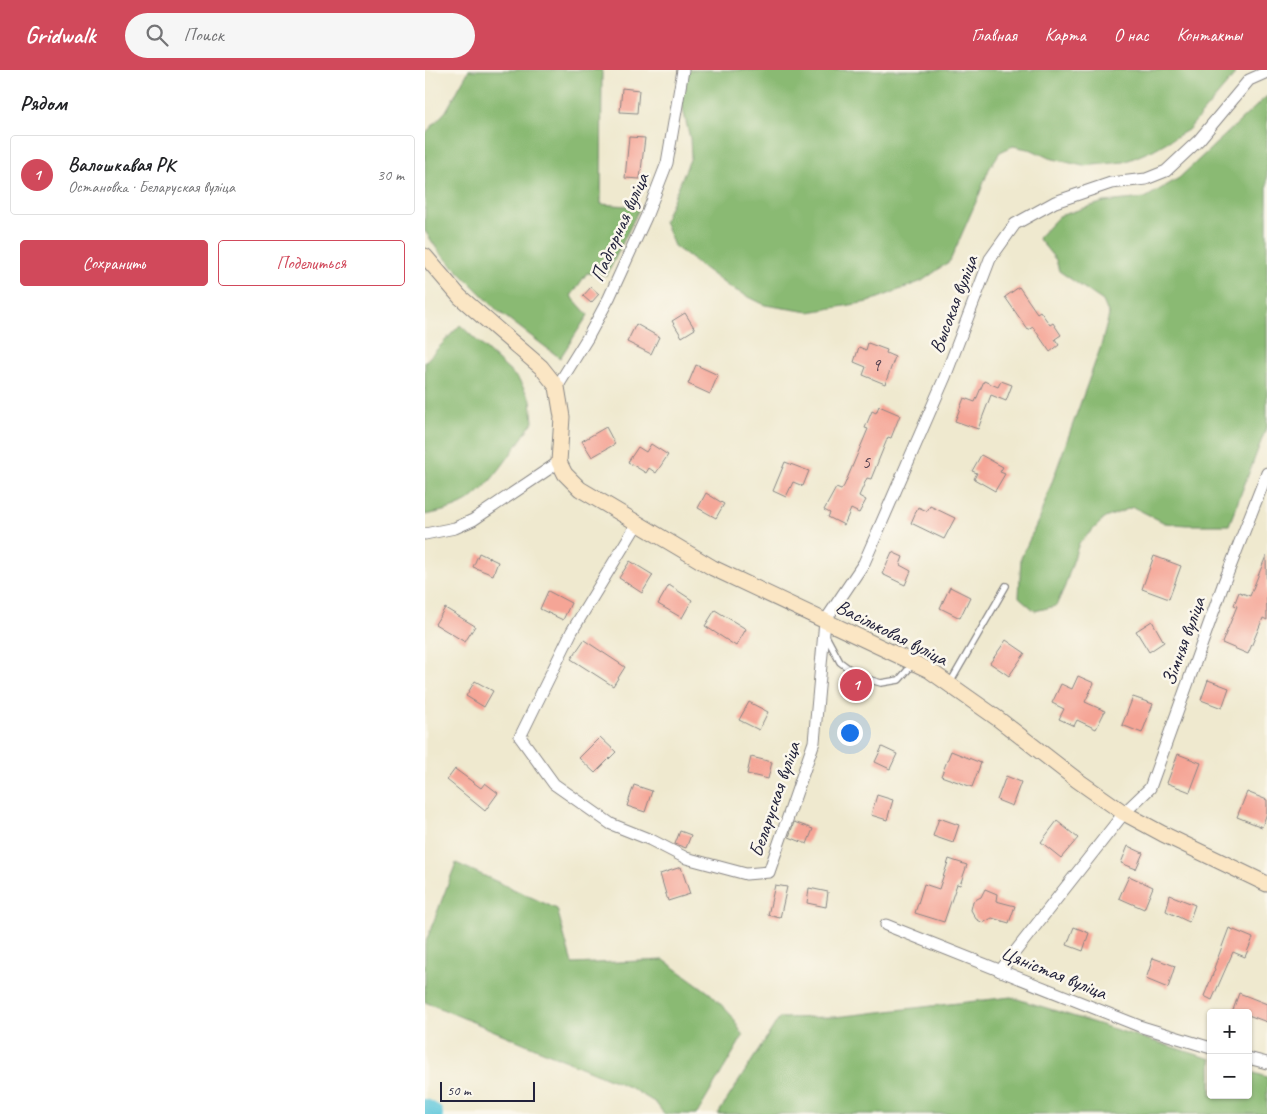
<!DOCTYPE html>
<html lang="ru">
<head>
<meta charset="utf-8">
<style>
  :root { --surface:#fff; --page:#f6f6f6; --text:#202124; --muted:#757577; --line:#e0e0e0; --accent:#d1495b }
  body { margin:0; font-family:Caveat,sans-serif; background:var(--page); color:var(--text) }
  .controls { position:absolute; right:15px; bottom:15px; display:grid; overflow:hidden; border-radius:5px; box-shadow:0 1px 4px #0004 }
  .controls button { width:45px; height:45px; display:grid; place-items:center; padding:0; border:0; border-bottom:1px solid var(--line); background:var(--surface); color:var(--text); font:25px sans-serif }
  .scale { position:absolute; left:15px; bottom:12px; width:95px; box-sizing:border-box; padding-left:5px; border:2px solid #22223b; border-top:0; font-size:14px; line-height:18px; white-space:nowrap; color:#22223b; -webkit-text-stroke:4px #fbf7ec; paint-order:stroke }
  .you { position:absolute; left:424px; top:662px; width:18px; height:18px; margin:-12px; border:4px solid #fff; border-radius:50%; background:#1a73e8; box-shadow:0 0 0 8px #1a73e833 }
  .badge { display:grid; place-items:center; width:32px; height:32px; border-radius:50%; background:var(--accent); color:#fff; font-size:16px; font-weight:700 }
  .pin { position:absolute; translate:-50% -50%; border:2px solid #fff; box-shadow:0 1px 5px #0006 }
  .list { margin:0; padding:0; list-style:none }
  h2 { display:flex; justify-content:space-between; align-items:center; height:65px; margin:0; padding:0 20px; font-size:21px }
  h2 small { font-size:16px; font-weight:400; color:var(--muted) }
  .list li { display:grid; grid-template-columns:32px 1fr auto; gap:15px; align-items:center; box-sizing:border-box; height:80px; margin:0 10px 10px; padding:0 10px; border:1px solid var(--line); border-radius:5px }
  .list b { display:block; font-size:19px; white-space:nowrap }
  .list p { margin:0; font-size:16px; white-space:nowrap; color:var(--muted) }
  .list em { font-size:16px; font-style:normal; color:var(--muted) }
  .actions { display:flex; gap:10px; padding:15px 20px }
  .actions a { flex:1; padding:11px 0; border:1px solid var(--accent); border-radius:5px; text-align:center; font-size:18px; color:var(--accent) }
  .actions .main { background:var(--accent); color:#fff }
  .icon { flex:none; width:28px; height:28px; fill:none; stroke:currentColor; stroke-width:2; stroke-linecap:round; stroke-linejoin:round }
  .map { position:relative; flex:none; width:842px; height:1044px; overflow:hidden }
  header { display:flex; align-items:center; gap:30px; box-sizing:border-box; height:70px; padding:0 25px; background:var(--accent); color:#fff }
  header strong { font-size:24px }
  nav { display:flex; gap:28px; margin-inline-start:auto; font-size:18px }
  .search { width:350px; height:45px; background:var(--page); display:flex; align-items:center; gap:12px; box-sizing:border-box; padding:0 18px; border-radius:28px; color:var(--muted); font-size:19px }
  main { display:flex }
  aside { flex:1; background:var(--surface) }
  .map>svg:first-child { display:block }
  .forest { fill:#8aba73; stroke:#566e57 }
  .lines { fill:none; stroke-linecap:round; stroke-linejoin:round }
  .river { stroke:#5fc7dc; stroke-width:22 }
  .building { fill:#f5a596 }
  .lane-casing { stroke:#888685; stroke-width:8 }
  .street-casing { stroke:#888685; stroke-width:13 }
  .secondary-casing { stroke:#888685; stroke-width:17 }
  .lane { stroke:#fff; stroke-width:5.5 }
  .street { stroke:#fff; stroke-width:11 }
  .secondary { stroke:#fbe6c4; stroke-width:15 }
  .labels { text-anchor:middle; stroke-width:5; stroke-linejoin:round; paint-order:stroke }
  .number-label { font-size:18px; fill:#574352 }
  .street-label { font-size:20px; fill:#22223b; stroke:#fbf7ec }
</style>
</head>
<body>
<header>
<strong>Gridwalk</strong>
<div class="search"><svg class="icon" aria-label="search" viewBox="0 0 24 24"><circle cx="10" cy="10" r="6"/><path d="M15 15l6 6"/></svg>Поиск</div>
<nav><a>Главная</a><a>Карта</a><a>О нас</a><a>Контакты</a></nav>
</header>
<main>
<aside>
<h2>Рядом<small></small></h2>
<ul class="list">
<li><span class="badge">1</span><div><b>Валошкавая РК</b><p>Остановка · Беларуская вуліца</p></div><em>30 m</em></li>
</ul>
<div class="actions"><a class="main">Сохранить</a><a>Поделиться</a></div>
</aside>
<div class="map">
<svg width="842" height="1044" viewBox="0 0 842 1044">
  <rect width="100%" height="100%" fill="#fbf7ec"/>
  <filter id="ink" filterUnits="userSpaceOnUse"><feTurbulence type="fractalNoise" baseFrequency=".02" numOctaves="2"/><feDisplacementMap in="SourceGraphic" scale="10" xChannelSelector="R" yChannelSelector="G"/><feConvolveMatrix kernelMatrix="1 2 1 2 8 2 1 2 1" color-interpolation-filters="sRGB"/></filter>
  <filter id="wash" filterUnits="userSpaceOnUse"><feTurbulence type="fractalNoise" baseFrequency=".0096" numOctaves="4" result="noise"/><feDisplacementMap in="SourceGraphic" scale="20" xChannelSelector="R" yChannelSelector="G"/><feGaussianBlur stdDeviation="1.12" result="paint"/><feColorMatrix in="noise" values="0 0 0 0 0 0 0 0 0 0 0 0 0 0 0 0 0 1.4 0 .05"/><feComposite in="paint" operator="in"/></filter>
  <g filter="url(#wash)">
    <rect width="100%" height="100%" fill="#efe9cf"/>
    <g class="forest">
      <path d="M44,0h133l-1,134 39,3 -33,68 -20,-2 -16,23 17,19 -28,43 -62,-47 -59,-59 -14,-21v-97l21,-23z"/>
      <path d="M258,0h553l-3,7 -45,53 -35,20 -29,12 -41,4 -34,-8 -17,-8 -19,-4 -13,6 -11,17 -10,26 -29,66 -28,20 -54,21 -59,10 -44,-7 -36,-18 -55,-41 -10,-25 27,-64 -1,-19 -11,-45z"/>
      <path d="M842,26v330l-38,99h-43l-21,-2 -32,-16 -28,11 -26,25 -14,43 -9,20 -21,5 -16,-14 2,-39 17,-37 63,-175 8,-31 -6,-14 -44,-30 -3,-11 -18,-22 21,-22 45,-14 41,-4 34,-20z"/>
      <path d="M35,255l58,54 13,21 2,22c-15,21 -40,61 -61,76 -14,10 -31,14 -47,17v-153z"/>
      <path d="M31,793l101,46 15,55 92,-4 47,34 21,22 11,20 -46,78h-33l-8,-11 -27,-16 -204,-85v-58z"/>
      <path d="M586,927l200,62v36h37v-24l19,6v37h-549l61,-96 56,-1z"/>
    </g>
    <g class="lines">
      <path class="river" d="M0,1040l7,4"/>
    </g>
    <g id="blocks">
      <g class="building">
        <path d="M197,18l17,2 -2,23 -17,-1z"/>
        <path d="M204,67l16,1 -5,41 -15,-1z"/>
        <path d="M166,217l8,7 -8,9 -8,-7z"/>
        <path d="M594,217l18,26 3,-2 10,14 3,-2 8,12 -6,4 4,6 -9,7 -17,-25 -5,3 -23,-33z"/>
        <path d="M260,243l10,16 -13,8 -10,-16z"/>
        <path d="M211,254l23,13 -8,17 -24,-12z"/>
        <path d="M443,273l19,7 -1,3 9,4 -10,27 -22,-9 3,-8 -12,-5 5,-15 7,3z"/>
        <path d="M271,295l22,10 -8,19 -22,-10z"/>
        <path d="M559,311l14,6 3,-6 11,4 -6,16 -15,-6 -13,34 -23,-8 9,-23 11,4z"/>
        <path d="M454,336l21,9 -9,23 -3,-1 -17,42 -4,-1 -8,18 7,4 -7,13 -8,-4 -7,16 -16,-8 2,-4 -6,-3 12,-22 5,2 3,-4 24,-57 -3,-1 7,-17 4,2z"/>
        <path d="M181,357l9,17 -23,13 -10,-16z"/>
        <path d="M226,374l17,11 -12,18 -7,-5 -3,5 -18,-11 10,-15 8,5z"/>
        <path d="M556,385l22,12 -3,5 5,2 -10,17 -21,-12 3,-6 -5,-2z"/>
        <path d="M360,392l24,9 -6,15 -10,-4 -7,15 -13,-6z"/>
        <path d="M281,423l18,11 -8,14 -18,-10z"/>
        <path d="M505,436l25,12 -11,21 -33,-16 7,-16 9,4z"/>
        <path d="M467,482l11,5 -3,8 11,6 -6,14 -23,-11z"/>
        <path d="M54,483l19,9 -5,13 -20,-8z"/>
        <path d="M729,486l27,10 -12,33 -27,-10z"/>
        <path d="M841,486l1,64 -4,-2 -15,36 -26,-11 15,-37 -3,-1 5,-13 11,4z"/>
        <path d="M205,491l23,14 -11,18 -23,-15z"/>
        <path d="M244,515l23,15 -10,18 -24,-14z"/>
        <path d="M525,517l20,10 -10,21 -20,-10z"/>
        <path d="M123,521l23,12 -8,17 -23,-11z"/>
        <path d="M20,538l30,18 -10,16 -30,-18z"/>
        <path d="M290,540l31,19 -10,17 -31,-20z"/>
        <path d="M727,551l12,21 -15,10 -13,-21z"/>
        <path d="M159,570l41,27 -12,19 -42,-27z"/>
        <path d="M581,570l19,13 -16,23 -19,-13z"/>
        <path d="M653,606l16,7 -9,19 20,9 -9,18 -19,-9 -3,6 -15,-7 5,-10 -12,-6 9,-19 11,5z"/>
        <path d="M783,610l21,8 -7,20 -21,-8z"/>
        <path d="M50,611l18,10 -9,16 -18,-11z"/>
        <path d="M708,627l20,7 -11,29 -20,-8z"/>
        <path d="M324,632l19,10 -9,18 -20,-10z"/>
        <path d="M175,667l16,15 -21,21 -16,-15z"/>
        <path d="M457,677l15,7 -7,15 -15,-7z"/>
        <path d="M526,681l30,12 -9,24 -31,-11z"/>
        <path d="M753,684l23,9 -11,29 -23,-9z"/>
        <path d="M326,687l21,5 -4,17 -21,-5z"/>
        <path d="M30,699l26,19 4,-5 13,10 -13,18 -38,-31z"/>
        <path d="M581,706l15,6 -9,24 -15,-6z"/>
        <path d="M209,715l18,6 -7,21 -18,-6z"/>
        <path d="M822,722l20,8v13l-5,14 -25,-10z"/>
        <path d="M452,725l16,5 -6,20 -16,-5z"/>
        <path d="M514,748l20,7 -6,18 -20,-7z"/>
        <path d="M632,751l21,17 -17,20 -20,-16z"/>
        <path d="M369,752l19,7 -6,15 -18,-7z"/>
        <path d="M255,761l11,4 -5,13 -11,-4z"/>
        <path d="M703,776l15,7 -7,16 -15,-6z"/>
        <path d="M524,789l18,6 -7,20 -3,-1 -13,38 -29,-9 9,-29 15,5z"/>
        <path d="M256,797l9,27 -22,7 -8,-27z"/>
        <path d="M704,806l24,11 -9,22 -25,-11z"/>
        <path d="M350,815l12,2 -7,31 -12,-3z"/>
        <path d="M384,818l19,4 -2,15 -19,-4z"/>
        <path d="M560,819l12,5 -1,7 19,5 -6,17 -17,-5 -9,5 -7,-4 -5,-9 2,-9 8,-4z"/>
        <path d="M745,825l25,10 -6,17 -23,-11z"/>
        <path d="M649,857l15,6 -6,18 -16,-6z"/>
        <path d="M804,858l24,10 -8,19 -12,-5 -21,48 -8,-4 11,-27 -1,-1z"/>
        <path d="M728,888l22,8 -7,22 -22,-9z"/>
        <path d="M814,923l28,11v18l-19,-7v-2h-8l-7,-3z"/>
      </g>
    </g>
  </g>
  <g filter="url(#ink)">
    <use href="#blocks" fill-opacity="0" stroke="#888685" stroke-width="1"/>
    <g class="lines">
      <defs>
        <g id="lane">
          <path d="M401,566l14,26 20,15 21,6 18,-3 14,-16"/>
          <path d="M525,613l56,-97"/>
        </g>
        <g id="street">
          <path d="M132,317l31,-50 21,-39 37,-81 21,-54 16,-93"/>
          <path d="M212,454l-65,107 -52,106 34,47 57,40 40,16 35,18 60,16 23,-2 45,-130 11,-121 39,-58 81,-186 45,-118 25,-35 40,-22 56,-19 35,-4 20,-8 33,-31 50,-60 18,-8"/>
          <path d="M0,464l30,-6 18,-8 86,-58"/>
          <path d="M461,855l256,102 69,21"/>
          <path d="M575,901l124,-158 26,-25 73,-203 44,-112"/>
          <path d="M823,988l19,5"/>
        </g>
        <path id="secondary" d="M0,186l35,41 81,70 16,20 5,30 -3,45 6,12 15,15 133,79 216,102 68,48 80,62 47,33 39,21 104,50"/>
      </defs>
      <use href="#lane" class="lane-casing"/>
      <use href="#street" class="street-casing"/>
      <use href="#secondary" class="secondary-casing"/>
      <use href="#lane" class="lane"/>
      <use href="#street" class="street"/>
      <use href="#secondary" class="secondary"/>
    </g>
  </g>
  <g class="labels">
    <g class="number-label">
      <text x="451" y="301">9</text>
      <text x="441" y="398">5</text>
    </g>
    <g class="street-label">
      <text transform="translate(194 157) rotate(-66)" y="7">Падгорная вуліца</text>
      <text transform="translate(528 234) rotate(-69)" y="7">Высокая вуліца</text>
      <text transform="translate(467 562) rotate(27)" y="7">Васільковая вуліца</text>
      <text transform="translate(758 571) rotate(-70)" y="7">Зімняя вуліца</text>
      <text transform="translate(349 729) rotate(-71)" y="7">Беларуская вуліца</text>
      <text transform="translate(629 902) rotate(22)" y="7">Цяністая вуліца</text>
    </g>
  </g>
</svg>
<div class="controls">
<button>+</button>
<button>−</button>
</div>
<div class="scale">50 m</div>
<div class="you"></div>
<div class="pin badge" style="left:431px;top:615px">1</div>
</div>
</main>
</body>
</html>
